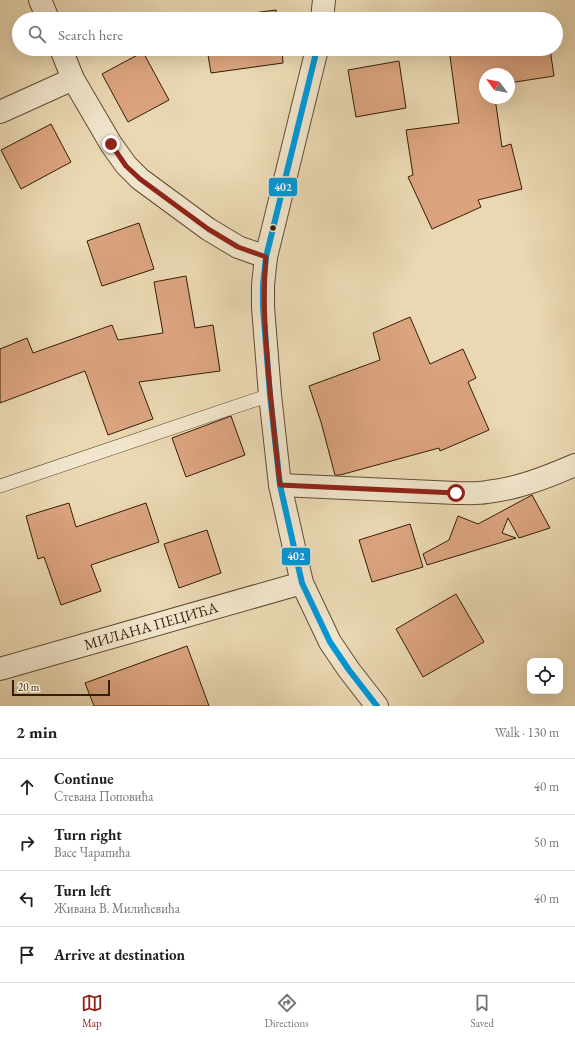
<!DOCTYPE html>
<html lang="en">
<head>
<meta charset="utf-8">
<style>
  :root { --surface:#fff; --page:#f2f2f2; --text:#202124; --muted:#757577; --line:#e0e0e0; --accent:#8f2418 }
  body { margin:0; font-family:"EB Garamond",serif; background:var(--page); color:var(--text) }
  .controls { position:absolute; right:12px; bottom:12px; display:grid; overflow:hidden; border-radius:8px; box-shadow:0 4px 16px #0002 }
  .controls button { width:36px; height:36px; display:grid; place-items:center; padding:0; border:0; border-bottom:1px solid var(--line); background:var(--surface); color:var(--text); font:20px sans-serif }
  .compass { position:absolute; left:479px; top:68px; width:36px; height:36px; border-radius:50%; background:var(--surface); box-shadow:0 4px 16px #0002; rotate:302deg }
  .scale { position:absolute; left:12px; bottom:10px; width:98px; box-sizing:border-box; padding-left:4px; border:2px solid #351d08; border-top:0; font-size:11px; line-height:14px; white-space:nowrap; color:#351d08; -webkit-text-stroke:3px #f1e6cd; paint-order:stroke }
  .stop { position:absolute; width:12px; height:12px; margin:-9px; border:3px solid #8f2418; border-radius:50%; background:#fff }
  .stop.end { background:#8f2418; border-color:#fff; box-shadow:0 1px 4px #0008 }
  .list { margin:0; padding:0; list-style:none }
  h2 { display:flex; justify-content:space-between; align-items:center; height:52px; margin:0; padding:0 16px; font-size:17px }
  h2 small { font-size:13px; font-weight:400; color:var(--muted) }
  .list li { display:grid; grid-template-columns:26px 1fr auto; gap:12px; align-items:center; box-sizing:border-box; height:56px; padding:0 16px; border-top:1px solid var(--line) }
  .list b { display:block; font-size:15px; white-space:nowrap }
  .list p { margin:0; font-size:13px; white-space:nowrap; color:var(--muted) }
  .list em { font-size:13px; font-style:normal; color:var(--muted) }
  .icon { flex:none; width:22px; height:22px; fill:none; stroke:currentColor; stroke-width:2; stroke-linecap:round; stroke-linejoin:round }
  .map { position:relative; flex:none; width:575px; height:706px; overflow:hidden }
  .search { position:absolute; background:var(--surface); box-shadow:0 4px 16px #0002; left:12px; right:12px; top:12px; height:44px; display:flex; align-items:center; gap:10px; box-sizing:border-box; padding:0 14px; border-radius:22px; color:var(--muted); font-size:15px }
  .sheet { height:276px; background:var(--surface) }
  nav { display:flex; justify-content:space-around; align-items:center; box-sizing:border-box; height:56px; border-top:1px solid var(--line); background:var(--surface); font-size:11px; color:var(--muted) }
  nav a { display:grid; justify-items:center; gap:2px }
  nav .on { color:var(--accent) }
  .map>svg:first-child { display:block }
  .building { fill:#dba47f; stroke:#351d08 }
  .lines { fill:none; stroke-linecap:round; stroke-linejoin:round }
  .lane-casing { stroke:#624c32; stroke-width:14 }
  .street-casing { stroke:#624c32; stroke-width:24 }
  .lane { stroke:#f1e6cd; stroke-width:13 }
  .street { stroke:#f1e6cd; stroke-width:22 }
  .bus-1-casing { stroke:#f1e6cd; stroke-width:9 }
  .bus-1 { stroke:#0098da; stroke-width:6 }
  .route { stroke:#8f2418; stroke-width:5 }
  .bus-dot { fill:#351d08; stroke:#f1e6cd; stroke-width:1.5 }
  .labels { text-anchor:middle; stroke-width:3; stroke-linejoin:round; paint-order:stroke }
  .street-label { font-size:15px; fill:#351d08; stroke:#f1e6cd }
  .line-badge { stroke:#f1e6cd; stroke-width:1.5 }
  .badge-label { font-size:11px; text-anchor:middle; font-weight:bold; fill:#fff }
</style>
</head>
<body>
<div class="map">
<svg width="575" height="706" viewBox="0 0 575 706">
  <rect width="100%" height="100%" fill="#ead8b2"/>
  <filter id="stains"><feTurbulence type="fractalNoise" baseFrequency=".005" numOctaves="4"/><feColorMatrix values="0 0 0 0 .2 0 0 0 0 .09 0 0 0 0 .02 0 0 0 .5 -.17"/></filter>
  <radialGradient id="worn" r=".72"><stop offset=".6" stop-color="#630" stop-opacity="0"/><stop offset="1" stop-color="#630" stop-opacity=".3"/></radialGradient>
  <g class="building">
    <path d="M276,10l1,9h-70z"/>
    <path d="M207,49h75l1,14 -72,10z"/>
    <path d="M449,49h101l4,27 -45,7v-9h-24v24h10l7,49 9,-3 11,45 -44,11 3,7 -49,22 -24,-52 5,-2 -7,-45 53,-7z"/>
    <path d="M143,52l26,48 -41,22 -26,-48z"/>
    <path d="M399,61l7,47 -50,9 -8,-47z"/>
    <path d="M51,124l20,38 -50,27 -20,-39z"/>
    <path d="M139,223l15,46 -52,17 -15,-45z"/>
    <path d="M186,276l9,52 18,-3 7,46 -81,11 14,37 -45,16 -23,-64 -85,32v-54l27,-11 6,15 79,-28 6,15 45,-7 -9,-51z"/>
    <path d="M410,317l20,47 33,-15 13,29 -8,4 21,48 -49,21 -1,-3 -99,27h-5l-14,-53 -12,-36 71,-26 -7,-27z"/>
    <path d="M231,416l14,39 -59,22 -14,-39z"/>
    <path d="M532,495l18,33 -31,10 -11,-20 -6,15 14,5 -89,27 -4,-11 26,-14 9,-24 20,8z"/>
    <path d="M69,503l7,24 70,-24 13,39 -68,23 10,26 -40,14 -17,-48 -6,2 -12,-43z"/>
    <path d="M410,524l13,43 -51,15 -13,-42z"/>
    <path d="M207,530l14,43 -42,15 -15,-44z"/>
    <path d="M456,594l28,48 -61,35 -27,-48z"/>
    <path d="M187,646l22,60h-115l-9,-23z"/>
  </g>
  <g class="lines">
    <defs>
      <path id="lane" d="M0,486l270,-91"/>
      <g id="street">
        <path d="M40,0l8,19"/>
        <path d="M322,19l2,-19"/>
        <path d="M61,49l12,30 38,65 15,21 14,14 68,50 30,18 28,10"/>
        <path d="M317,49l-51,208 -3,28v22l7,88 10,90 22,98 28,59 19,28 28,36"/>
        <path d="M0,112l73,-33"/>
        <path d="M280,485l176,8c10,0 21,1 31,-1 30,-3 60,-15 88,-27"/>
        <path d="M0,669l302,-86"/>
      </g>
    </defs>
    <use href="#lane" class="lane-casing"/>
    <use href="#street" class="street-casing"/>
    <use href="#lane" class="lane"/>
    <use href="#street" class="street"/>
    <defs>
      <path id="bus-1" d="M317,49l-51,208 -3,28v22l7,88 10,90 22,98 28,59 19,28 28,36"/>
    </defs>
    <use href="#bus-1" class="bus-1-casing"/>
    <use href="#bus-1" class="bus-1"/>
  </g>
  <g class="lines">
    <path class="route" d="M111,144l15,22 14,13 68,50 30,18 28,10c-3,34 -2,63 1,97 3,44 8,87 13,131l176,8"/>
  </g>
  <circle class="bus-dot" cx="273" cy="228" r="3.5"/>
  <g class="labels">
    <g class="street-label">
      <text transform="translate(151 626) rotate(-16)" y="5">МИЛАНА ПЕЦИЋА</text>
    </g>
  </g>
  <g class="line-badge">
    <rect x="268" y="177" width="30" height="20" rx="4" fill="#0098da"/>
    <rect x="281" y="547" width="30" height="19" rx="4" fill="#0098da"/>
  </g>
  <g class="badge-label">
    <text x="283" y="191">402</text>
    <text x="296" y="560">402</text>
  </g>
  <rect width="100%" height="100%" filter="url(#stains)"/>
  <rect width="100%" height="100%" fill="url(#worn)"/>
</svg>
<div class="controls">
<button><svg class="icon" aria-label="locate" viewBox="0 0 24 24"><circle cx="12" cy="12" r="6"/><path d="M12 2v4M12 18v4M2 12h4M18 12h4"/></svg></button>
</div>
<svg class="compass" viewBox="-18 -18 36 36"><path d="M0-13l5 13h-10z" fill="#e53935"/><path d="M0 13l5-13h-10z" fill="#757577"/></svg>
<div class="scale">20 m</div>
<div class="stop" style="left:456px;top:493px"></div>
<div class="stop end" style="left:111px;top:144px"></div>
<div class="search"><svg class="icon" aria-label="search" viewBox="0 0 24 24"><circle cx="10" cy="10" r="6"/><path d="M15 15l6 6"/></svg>Search here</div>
</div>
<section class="sheet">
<h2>2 min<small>Walk · 130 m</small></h2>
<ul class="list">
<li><svg class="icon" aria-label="ahead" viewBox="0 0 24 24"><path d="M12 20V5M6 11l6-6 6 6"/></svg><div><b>Continue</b><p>Стевана Поповића</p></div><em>40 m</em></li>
<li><svg class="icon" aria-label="right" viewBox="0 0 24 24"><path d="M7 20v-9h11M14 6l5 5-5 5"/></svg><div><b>Turn right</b><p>Васе Чарапића</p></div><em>50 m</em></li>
<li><svg class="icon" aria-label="left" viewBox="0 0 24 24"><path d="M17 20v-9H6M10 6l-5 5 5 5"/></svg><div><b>Turn left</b><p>Живана В. Милићевића</p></div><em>40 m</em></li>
<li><svg class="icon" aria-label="arrive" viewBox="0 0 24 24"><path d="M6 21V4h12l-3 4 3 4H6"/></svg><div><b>Arrive at destination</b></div></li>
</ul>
</section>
<nav>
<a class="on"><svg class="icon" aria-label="map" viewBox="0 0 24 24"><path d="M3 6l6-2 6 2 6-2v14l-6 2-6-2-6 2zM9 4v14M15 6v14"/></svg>Map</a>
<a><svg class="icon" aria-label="directions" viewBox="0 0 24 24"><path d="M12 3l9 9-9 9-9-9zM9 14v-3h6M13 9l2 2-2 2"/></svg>Directions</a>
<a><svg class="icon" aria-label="saved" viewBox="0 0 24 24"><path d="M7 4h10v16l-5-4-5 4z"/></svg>Saved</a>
</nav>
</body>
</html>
